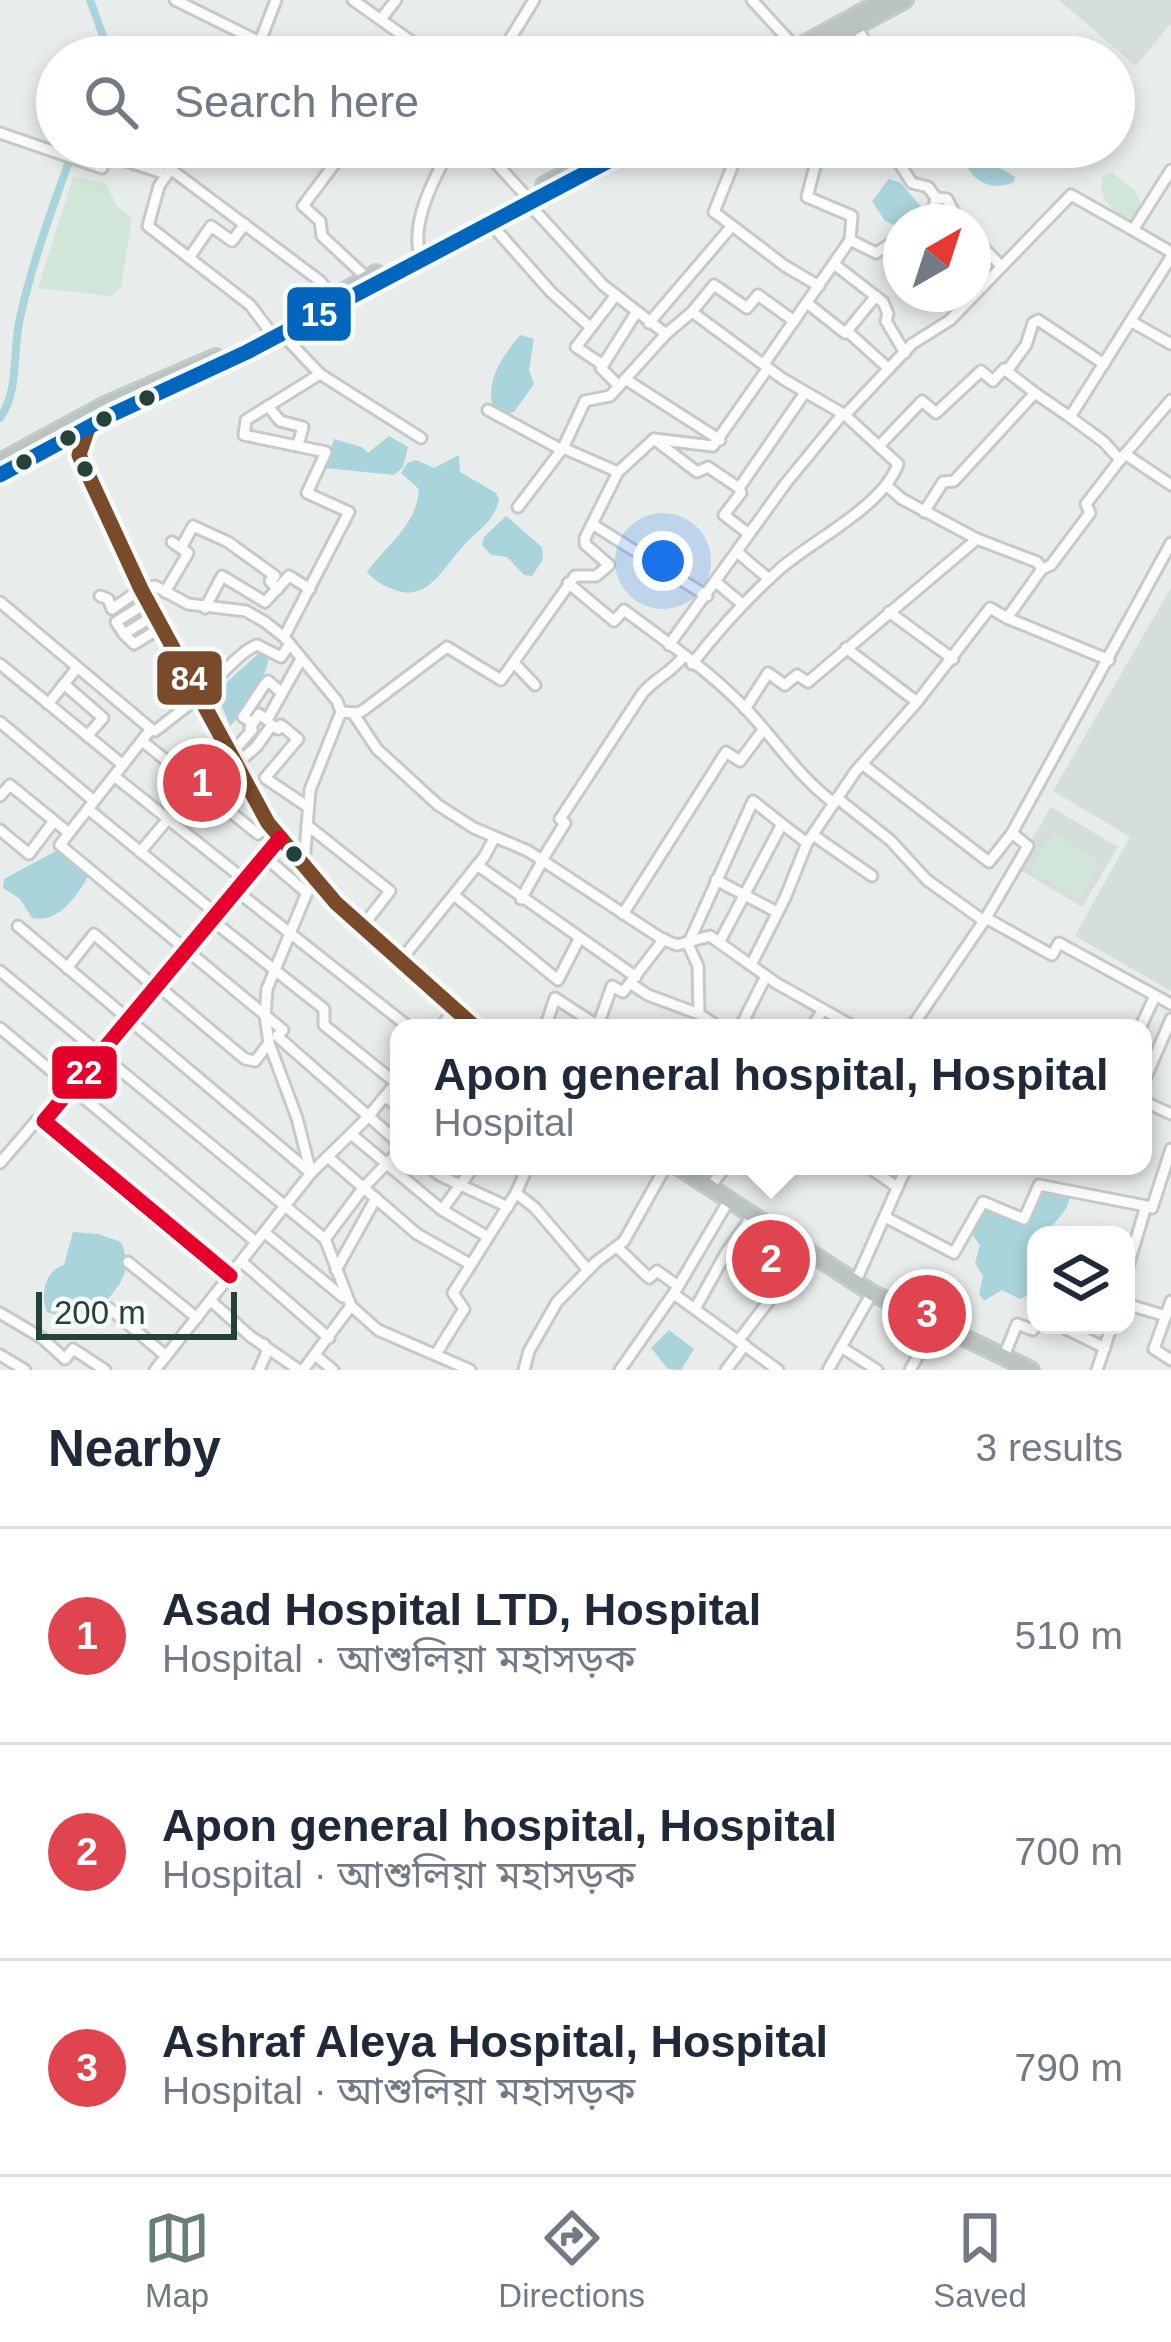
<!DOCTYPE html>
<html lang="en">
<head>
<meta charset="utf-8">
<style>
  :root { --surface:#fff; --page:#f6f6f7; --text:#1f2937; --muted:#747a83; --line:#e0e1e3; --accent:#697e78 }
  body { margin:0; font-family:Arial,"Noto Sans Bengali",sans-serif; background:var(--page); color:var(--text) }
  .controls { position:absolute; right:36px; bottom:36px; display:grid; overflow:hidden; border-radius:24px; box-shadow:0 6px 18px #0003 }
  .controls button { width:108px; height:108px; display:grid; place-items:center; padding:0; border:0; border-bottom:3px solid var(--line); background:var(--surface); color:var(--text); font:60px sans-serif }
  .compass { position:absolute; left:883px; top:204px; width:108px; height:108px; border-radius:50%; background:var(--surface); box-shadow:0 6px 18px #0003; rotate:39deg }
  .scale { position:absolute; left:36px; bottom:30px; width:201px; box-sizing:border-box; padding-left:12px; border:6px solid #24423a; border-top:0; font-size:33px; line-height:42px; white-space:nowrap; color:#24423a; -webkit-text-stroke:9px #f7fbf9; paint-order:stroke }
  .you { position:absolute; left:663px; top:561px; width:42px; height:42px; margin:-30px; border:9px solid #fff; border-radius:50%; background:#1a73e8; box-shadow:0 0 0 18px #1a73e833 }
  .badge { display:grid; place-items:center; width:78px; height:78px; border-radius:50%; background:var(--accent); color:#fff; font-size:39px; font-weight:700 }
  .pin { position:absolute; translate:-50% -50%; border:6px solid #fff; box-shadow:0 3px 12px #0006 }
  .popup { position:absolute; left:390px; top:1019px; width:762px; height:156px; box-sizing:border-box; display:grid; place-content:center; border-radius:24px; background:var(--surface); filter:drop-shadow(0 3px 9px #0005); font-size:39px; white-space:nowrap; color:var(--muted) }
  .popup b { font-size:45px; color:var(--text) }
  .popup::after { content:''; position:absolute; left:50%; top:100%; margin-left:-24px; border:24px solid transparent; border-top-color:var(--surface) }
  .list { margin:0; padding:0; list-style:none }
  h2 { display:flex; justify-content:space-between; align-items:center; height:156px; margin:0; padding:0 48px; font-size:51px }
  h2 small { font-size:39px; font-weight:400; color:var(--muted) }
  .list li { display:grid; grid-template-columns:78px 1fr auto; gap:36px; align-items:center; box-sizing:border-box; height:216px; padding:0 48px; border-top:3px solid var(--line) }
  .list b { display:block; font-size:45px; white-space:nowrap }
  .list p { margin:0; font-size:39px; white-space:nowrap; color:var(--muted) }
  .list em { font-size:39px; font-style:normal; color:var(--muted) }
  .icon { flex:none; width:66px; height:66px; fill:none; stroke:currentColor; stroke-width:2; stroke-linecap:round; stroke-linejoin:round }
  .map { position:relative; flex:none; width:1171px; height:1370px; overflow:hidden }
  .search { position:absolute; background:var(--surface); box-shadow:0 6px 18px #0003; left:36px; right:36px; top:36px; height:132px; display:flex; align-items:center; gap:30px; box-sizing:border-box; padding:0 42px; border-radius:66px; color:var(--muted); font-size:45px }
  .sheet { height:804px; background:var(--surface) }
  nav { display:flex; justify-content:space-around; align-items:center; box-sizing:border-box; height:168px; border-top:3px solid var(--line); background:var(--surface); font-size:33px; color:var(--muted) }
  nav a { display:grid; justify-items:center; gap:6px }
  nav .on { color:var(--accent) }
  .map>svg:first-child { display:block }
  .built { fill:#d6dedb }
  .green { fill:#d1e6d8 }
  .water { fill:#a9d4db }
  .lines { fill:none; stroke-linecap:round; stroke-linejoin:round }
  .canal { stroke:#a9d4db; stroke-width:8 }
  .minor-casing { stroke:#c5cac8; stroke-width:15 }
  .highway-casing { stroke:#c3ccc9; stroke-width:20 }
  .minor { stroke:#fcfcfc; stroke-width:9 }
  .highway { stroke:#bcc4c2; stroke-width:14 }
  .bus-1-casing { stroke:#f7fbf9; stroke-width:24 }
  .bus-2-casing { stroke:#f7fbf9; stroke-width:24 }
  .bus-3-casing { stroke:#f7fbf9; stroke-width:24 }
  .bus-1 { stroke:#7a4b2a; stroke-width:15 }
  .bus-2 { stroke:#0065bd; stroke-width:15 }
  .bus-3 { stroke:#e4002b; stroke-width:15 }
  .bus-dot { fill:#24423a; stroke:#f7fbf9; stroke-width:4.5 }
  .line-badge { stroke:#f7fbf9; stroke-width:4.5 }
  .badge-label { font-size:33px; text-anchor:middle; font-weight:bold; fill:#fff }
</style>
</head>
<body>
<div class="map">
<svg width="1171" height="1370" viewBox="0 0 1171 1370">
  <rect width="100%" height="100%" fill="#e8edeb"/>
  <g class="built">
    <path d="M1059,0h112v23l-35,43z"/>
    <path d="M1171,588v403l-96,-55 55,-99 -77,-46z"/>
    <path d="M1051,807l67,40 -36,60 -67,-40z"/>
  </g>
  <g class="green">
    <path d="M1112,172l23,19 7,15 -11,14c-19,-5 -35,-25 -28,-45z"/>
    <path d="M73,177l33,6 10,22 16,13 -11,69 -10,9 -73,-8z"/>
    <path d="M1053,833l48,30 -23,36 -48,-29z"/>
  </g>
  <g class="water">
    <path d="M968,152l41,21 6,4 -1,5c-25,11 -46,-3 -51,-28z"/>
    <path d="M889,179l12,4 21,25 -10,14h-11v6l-16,-7 -13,-20z"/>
    <path d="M520,335l14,4 -5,31 5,14 -20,28 -10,2 -11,-6c-8,-28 10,-52 27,-73z"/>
    <path d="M389,436l19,11 -5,20 -9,8 -69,-7 9,-29 28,8 6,6z"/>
    <path d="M459,455l1,17 36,21 3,6c-4,22 -20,30 -34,45 -22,23 -38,62 -75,44 -10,-4 -16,-8 -23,-16 18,-26 50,-46 52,-83l-18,-16 6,-10 9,-3 18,8z"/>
    <path d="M506,516l36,31 1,12 -11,17 -8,-1 -17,-18 -16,-2 -9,-10 2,-8z"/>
    <path d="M259,653l10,3c-3,24 -22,52 -39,70l-14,-34z"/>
    <path d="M56,851l32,26c-13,21 -29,46 -56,41l-12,-19 -17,-11 1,-9z"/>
    <path d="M1043,1190l27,4c-1,18 -15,26 -25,41h-9c0,13 -8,23 -7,34 0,12 4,15 0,26l-9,4 -18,-9 -18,11 -5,-7 4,-18 -8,-13 5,-18 -7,-9 2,-14 11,-13 37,15z"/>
    <path d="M73,1232l25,2 23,8c11,25 3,38 -13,57l-13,1 -20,22 -28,-10c-7,-17 -2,-42 17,-47z"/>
    <path d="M669,1330l25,19 -13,21 -13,-1 -17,-21z"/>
  </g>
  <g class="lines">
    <g class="canal">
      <path d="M90,0l13,36v21"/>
      <path d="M0,418c20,-29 12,-68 20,-100 13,-59 34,-114 54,-171"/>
    </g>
    <defs>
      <g id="minor">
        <path d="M175,0l85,42"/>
        <path d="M353,0l80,57"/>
        <path d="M752,0l44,48"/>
        <path d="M381,19l15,-19"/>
        <path d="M856,26l18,31"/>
        <path d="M254,57l22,-57"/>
        <path d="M499,57l35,-57"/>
        <path d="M0,133l102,35 3,-14 61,20"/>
        <path d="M186,147l-27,39 -11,40 102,79 19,25"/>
        <path d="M347,147l-44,59 17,15 2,15 45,42"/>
        <path d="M486,147l-2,3 41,45"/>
        <path d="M740,147l-26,65 71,54 34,20"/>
        <path d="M820,147l-13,50 45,19 -2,24"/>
        <path d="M889,147l23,36 16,4 8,11 -2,9 -16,15"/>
        <path d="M169,168l151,113 13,16"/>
        <path d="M1171,170l-38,60 38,22"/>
        <path d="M936,198l11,1 12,23"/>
        <path d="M528,203l75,82 63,49"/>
        <path d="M490,223l61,69 39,35"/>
        <path d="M973,237l28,29"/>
        <path d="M419,251c-7,-33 17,-76 32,-104"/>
        <path d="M189,258l22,-32 21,15 13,-17"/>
        <path d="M834,264l49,38 5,12 -2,7 19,32"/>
        <path d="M807,303l38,30 2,-2 42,38"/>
        <path d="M692,312l22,-27 33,23 11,-13 36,26"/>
        <path d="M1132,322l39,22"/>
        <path d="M649,323l82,-96"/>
        <path d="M847,331l29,-35"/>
        <path d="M282,334l38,40 -74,46 -2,15 82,17 -19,41 42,19 -65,125"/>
        <path d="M764,364l86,-124 26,13 25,-16"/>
        <path d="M603,365l-27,-18 40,-52"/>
        <path d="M1007,371l19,-26 7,-22 5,-3 66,44"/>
        <path d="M320,374l101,64"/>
        <path d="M625,379l95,61"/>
        <path d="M619,386l-18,-18 35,-55"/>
        <path d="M268,406l12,15 23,6 -5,18"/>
        <path d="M488,410l74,40"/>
        <path d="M654,439l43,33 11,-5 31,21 65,-94"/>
        <path d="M879,446l43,-45 14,12 45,-42 12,10 11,-12 31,24"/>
        <path d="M1125,454l46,31"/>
        <path d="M1120,460l51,-60"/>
        <path d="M618,472l36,-33 59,7 55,-78"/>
        <path d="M887,486l15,13 75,40 60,23 5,7 -35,49 102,42"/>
        <path d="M739,488l2,5 -17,22 25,19"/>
        <path d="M518,507l45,-59"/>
        <path d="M924,512l19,-30 11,-1 81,-88 35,24"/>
        <path d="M592,524l115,72"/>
        <path d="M181,548l12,-22 35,16 47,34 -5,5 8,8"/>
        <path d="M737,552l32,27"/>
        <path d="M1042,569l9,-4 39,-52 -4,-9 34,-44 -16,-18 -34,-25 101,-160"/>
        <path d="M716,582l26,22"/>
        <path d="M568,583l46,38 10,-11c40,30 84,60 119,96 31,31 54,70 91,97"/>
        <path d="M165,592l23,-39 -16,-11"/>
        <path d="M100,596l8,3 4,10 29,-20 14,-3 33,18 58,7 19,11 19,15 53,64 4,11 -31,78 -6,73"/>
        <path d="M0,602l151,127 -82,104"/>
        <path d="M148,602l-32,20 8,12 31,-19"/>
        <path d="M205,608l17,-32 43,26 24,-26 21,13"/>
        <path d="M889,612l64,47"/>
        <path d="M124,634l10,10 28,-17"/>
        <path d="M669,645l117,-162 55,-67"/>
        <path d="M846,648l71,54 73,-94 17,10"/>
        <path d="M0,664l123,101"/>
        <path d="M515,664l20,21"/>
        <path d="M692,664c28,-36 55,-66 89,-96 34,-29 102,-62 117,-104l-53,-49 67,-71 38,-24 121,-125 62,35"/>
        <path d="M64,684l39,34 -16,18"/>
        <path d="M198,692c23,-12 37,-38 59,-47l24,12 9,-13"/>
        <path d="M48,704l29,-36"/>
        <path d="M745,709l23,-36 17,12 12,-10 11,7 169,-143"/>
        <path d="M341,712l17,1 7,-4 82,-62 54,33 74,-104h21l13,-11 -24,-21v-6l33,-66 -55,-24 22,-47 25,-5 56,-62 26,-22 91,67 62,36"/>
        <path d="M353,713l24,36 61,56 36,23 54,23 134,88 15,6 33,-9 66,47 80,45"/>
        <path d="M0,722l94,79"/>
        <path d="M253,723l-10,-6 22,-33 3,-3 14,12"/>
        <path d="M151,729l4,2 45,-35"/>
        <path d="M142,741l116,93 10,-11"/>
        <path d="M230,755l22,-25 -2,-2 9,-14 8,6 34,-61"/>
        <path d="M862,764l127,98 23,-29"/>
        <path d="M235,765l21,-18 16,-22 6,4 3,-4 17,14 -33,39 43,29"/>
        <path d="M114,776l132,105"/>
        <path d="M0,796l10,-11 59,48 -9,12 223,185 -6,6 122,107"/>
        <path d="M837,798l53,42 37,40 57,41 -73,107"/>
        <path d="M88,809l130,106"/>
        <path d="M307,825l83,66 -28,36"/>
        <path d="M0,830l29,24 25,-33"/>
        <path d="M813,835l59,41"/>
        <path d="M140,852l28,-33"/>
        <path d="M265,857l42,36"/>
        <path d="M542,860l23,-37 -5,-4 82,-125c12,-15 29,-21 41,-37"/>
        <path d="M477,865l159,112"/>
        <path d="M716,880l61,32"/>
        <path d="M238,892l172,136"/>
        <path d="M454,895l104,85 21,-41"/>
        <path d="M521,899l22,-39"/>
        <path d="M623,914l103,-162 14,9 23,-31"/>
        <path d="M986,918l66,37 7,-12 112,61"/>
        <path d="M213,921l111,88v16l72,58"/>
        <path d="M984,921l44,-75 -16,-13 159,-290"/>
        <path d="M18,926l293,247"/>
        <path d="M720,941l62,-117 25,19 48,-71 62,-70"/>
        <path d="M400,961l84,-104 11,-20"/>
        <path d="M751,965l34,-67 22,-55"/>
        <path d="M67,968l27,-34 62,54"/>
        <path d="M0,971l325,268 26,67 -48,64"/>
        <path d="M630,983l18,12 51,19"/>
        <path d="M158,986l87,73 10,2 14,-18"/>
        <path d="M0,1028l256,214"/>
        <path d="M440,1028l15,-19"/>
        <path d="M545,1028l10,-30 43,28"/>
        <path d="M597,1028l15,-42 11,6 41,-53"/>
        <path d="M720,1028l-21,-14 -1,-48 -10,-22 65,-143 29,23"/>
        <path d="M740,1028l26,-52"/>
        <path d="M811,1028l12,-18"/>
        <path d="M1140,1028l15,-32"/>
        <path d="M1143,1084l28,-65"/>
        <path d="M385,1096l14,12"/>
        <path d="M1143,1101l28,13"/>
        <path d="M351,1134l91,76 46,27"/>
        <path d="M329,1158l88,76 53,30"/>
        <path d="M0,1163l37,-43 7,1"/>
        <path d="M428,1166l13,10 67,31"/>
        <path d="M867,1166l30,21"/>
        <path d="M311,1173l-14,-55 -28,-75 -4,-28 2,-26 46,-111"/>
        <path d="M710,1187l16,-21"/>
        <path d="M516,1193l19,15 53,62"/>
        <path d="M1147,1206l5,2 19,-59"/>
        <path d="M442,1210l32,-44"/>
        <path d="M885,1217l69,36 29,-51 41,17 15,-34 107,21 -20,67"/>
        <path d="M264,1232l79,65"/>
        <path d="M325,1239l39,-52 35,-36"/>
        <path d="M618,1248l31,30 8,-7 21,15"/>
        <path d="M128,1262l69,56"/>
        <path d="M242,1262l87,76"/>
        <path d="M336,1270l40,-72"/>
        <path d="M230,1276l-186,-155 236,-283"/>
        <path d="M855,1283l52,-117"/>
        <path d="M674,1294l104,76"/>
        <path d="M211,1301l39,35 49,34"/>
        <path d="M1171,1301l-17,48 17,11"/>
        <path d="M1126,1304l40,12"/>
        <path d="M351,1306l27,24 92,40"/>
        <path d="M696,1307l30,-54 26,-37"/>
        <path d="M109,1308l57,48"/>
        <path d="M0,1313l42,25 23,21 8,-10 32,21"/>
        <path d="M1058,1325l47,23"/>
        <path d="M739,1340l67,-88"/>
        <path d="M841,1347l36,23"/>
        <path d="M436,1354l28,-45 -11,-16 63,-100 12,-27"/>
        <path d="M0,1355l25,15"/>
        <path d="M315,1355l18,15"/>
        <path d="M1004,1356l13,-32 16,6 3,-6"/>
        <path d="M155,1370l156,-197 57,-56 31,-38"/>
        <path d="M259,1370l8,-18 -3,-8"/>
        <path d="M524,1370l5,-19 28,-49 39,-40 28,-21 42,-75"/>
        <path d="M620,1370l56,-80 53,-90"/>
        <path d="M726,1370l19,-25"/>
        <path d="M828,1370l44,-77"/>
        <path d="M910,1370l26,-46"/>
        <path d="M1097,1370l15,-45"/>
      </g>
      <g id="highway">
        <path d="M780,57l104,-57"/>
        <path d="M800,57l105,-57"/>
        <path d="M544,185l71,-38"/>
        <path d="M332,298l44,-25"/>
        <path d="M88,428l-9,27 62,134 127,234 68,80 140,125"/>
        <path d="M0,462l105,-57 111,-48"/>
        <path d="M0,475l111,-60 136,-63 388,-205"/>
        <path d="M677,1166l195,127 159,77"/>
      </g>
    </defs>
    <use href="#minor" class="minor-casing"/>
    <use href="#highway" class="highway-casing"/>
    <use href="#minor" class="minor"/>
    <use href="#highway" class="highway"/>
    <defs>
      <path id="bus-1" d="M88,428l-9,27 62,134 127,234 68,80 140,125"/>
      <path id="bus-2" d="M0,475l111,-60 136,-63 388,-205"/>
      <path id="bus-3" d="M230,1276l-186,-155 236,-283"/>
    </defs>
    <use href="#bus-1" class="bus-1-casing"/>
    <use href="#bus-2" class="bus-2-casing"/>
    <use href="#bus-3" class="bus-3-casing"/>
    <use href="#bus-1" class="bus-1"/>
    <use href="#bus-2" class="bus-2"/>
    <use href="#bus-3" class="bus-3"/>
  </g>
  <g class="bus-dot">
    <circle cx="147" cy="398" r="10"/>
    <circle cx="104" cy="419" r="10"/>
    <circle cx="68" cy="438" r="10"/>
    <circle cx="24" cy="462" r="10"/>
    <circle cx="85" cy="469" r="10"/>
    <circle cx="294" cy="854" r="10"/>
  </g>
  <g class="line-badge">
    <rect x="285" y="285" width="68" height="58" rx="12" fill="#0065bd"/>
    <rect x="155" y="649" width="69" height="58" rx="12" fill="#7a4b2a"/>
    <rect x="50" y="1044" width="69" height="57" rx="12" fill="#e4002b"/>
  </g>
  <g class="badge-label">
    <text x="319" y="326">15</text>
    <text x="189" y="690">84</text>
    <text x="84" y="1084">22</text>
  </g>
</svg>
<div class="controls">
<button><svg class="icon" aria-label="layers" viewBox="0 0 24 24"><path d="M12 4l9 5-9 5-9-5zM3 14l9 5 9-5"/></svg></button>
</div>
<svg class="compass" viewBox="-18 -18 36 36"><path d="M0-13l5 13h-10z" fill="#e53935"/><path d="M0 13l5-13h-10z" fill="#747a83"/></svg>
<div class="scale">200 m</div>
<div class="you"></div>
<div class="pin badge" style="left:202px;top:783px;background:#e0444e">1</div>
<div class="pin badge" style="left:771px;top:1259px;background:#e0444e">2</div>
<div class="popup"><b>Apon general hospital, Hospital</b>Hospital</div>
<div class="pin badge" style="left:927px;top:1314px;background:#e0444e">3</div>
<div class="search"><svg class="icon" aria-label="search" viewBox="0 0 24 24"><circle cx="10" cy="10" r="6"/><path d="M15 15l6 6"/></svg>Search here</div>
</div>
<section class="sheet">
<h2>Nearby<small>3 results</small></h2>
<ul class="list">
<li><span class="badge" style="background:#e0444e">1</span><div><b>Asad Hospital LTD, Hospital</b><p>Hospital · আশুলিয়া মহাসড়ক</p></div><em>510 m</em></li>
<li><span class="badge" style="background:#e0444e">2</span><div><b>Apon general hospital, Hospital</b><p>Hospital · আশুলিয়া মহাসড়ক</p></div><em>700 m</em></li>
<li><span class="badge" style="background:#e0444e">3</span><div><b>Ashraf Aleya Hospital, Hospital</b><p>Hospital · আশুলিয়া মহাসড়ক</p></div><em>790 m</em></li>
</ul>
</section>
<nav>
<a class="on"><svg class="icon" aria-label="map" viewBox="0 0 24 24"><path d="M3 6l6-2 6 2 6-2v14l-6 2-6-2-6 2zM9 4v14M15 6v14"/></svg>Map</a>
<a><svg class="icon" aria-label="directions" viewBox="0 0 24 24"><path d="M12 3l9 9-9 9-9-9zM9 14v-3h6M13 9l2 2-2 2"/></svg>Directions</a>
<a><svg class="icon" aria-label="saved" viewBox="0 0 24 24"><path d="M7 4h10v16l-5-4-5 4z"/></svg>Saved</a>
</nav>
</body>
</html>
